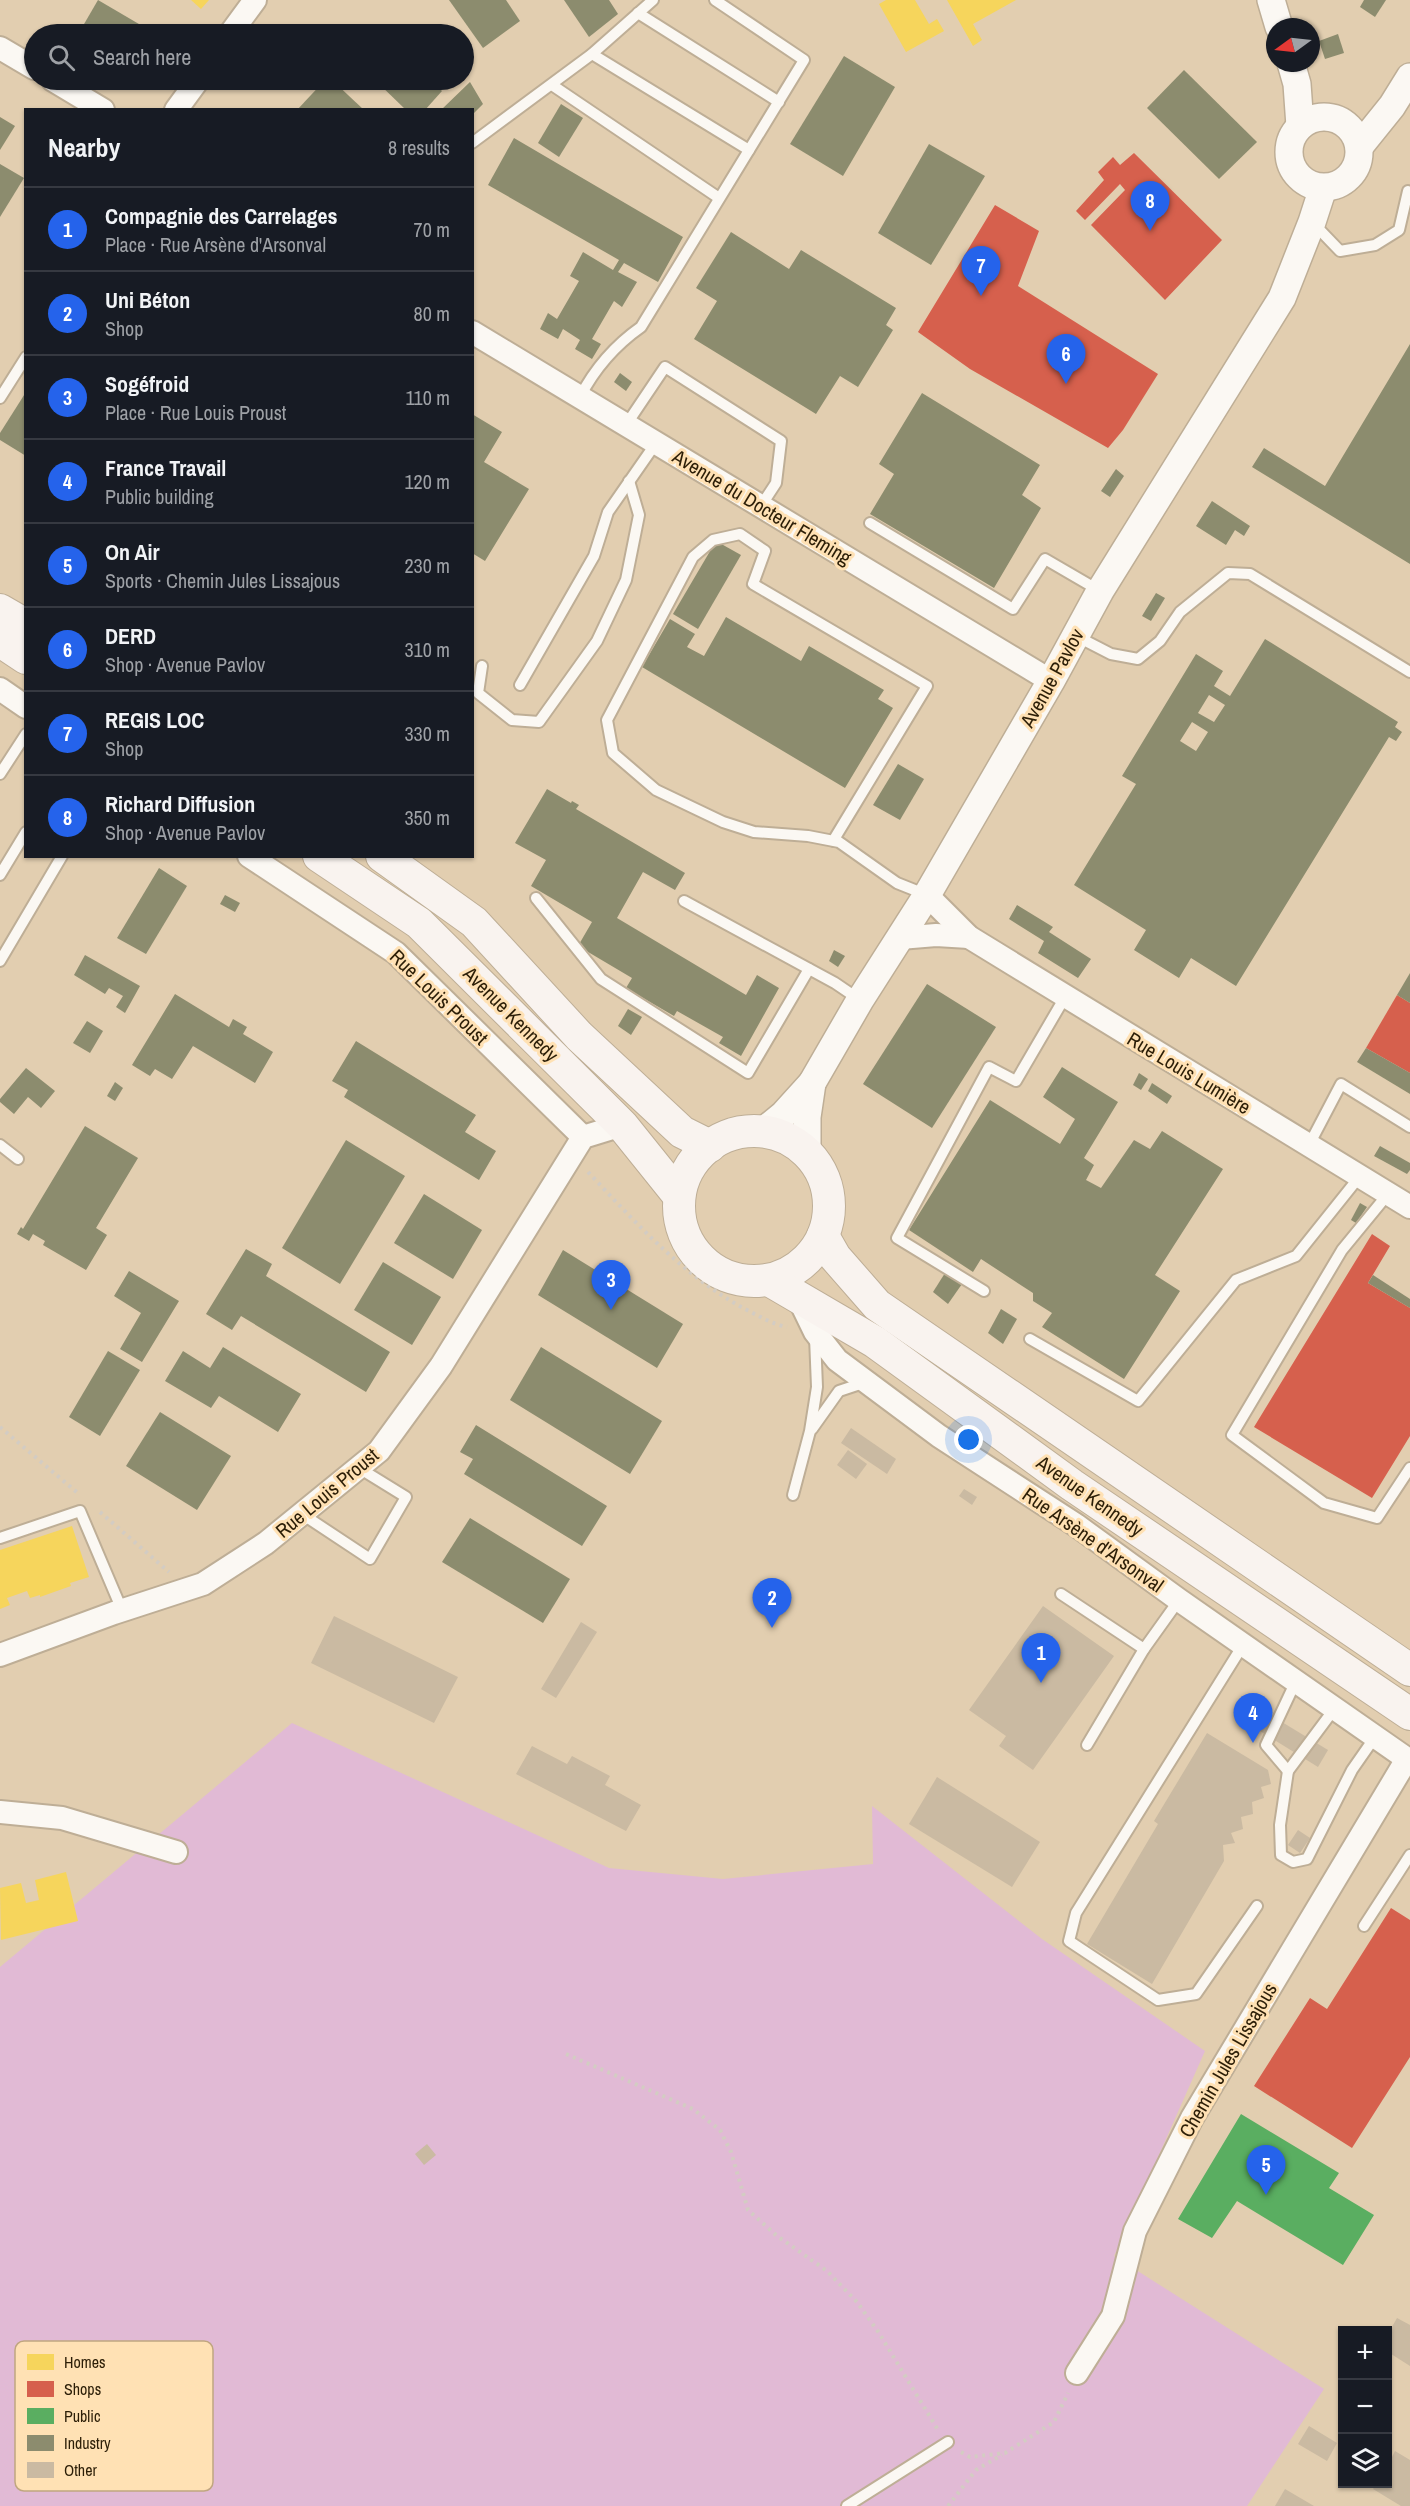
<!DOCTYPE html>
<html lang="en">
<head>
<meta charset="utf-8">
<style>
  :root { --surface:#171b24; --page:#242831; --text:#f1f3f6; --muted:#9ea1a6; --line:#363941; --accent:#2563eb }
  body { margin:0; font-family:"Archivo Narrow",sans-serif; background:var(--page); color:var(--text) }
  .controls { position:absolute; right:18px; bottom:18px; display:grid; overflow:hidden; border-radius:0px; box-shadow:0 2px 4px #0004 }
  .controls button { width:54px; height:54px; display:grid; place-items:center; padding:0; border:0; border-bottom:2px solid var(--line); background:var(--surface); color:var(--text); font:30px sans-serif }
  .compass { position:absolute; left:1266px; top:18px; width:54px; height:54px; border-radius:50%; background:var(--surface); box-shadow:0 2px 4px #0004; rotate:255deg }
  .you { position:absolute; left:969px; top:1440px; width:21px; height:21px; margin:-15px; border:4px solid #fff; border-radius:50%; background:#1a73e8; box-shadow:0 0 0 9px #1a73e833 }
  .badge { display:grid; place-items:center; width:39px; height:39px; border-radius:50%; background:var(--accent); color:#fff; font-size:20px; font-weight:700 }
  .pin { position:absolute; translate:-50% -50px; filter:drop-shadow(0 2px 3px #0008) }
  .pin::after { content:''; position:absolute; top:32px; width:21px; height:18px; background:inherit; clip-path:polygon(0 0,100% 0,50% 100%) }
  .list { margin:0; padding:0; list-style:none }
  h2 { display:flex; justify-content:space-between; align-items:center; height:78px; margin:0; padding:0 24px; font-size:26px }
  h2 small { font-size:20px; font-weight:400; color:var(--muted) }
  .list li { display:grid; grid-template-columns:39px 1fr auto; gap:18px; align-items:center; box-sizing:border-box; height:84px; padding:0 24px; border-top:2px solid var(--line) }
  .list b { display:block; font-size:22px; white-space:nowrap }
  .list p { margin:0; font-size:20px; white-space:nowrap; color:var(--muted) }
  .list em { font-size:20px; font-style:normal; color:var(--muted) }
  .icon { flex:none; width:33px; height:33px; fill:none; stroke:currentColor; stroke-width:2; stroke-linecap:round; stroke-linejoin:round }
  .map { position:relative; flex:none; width:1410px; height:2506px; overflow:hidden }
  .search { position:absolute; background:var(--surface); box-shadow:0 2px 4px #0004; left:24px; top:24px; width:450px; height:66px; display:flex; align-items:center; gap:15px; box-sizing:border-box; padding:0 21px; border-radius:33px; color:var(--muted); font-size:22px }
  .panel { position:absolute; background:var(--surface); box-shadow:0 2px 4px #0004; left:24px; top:108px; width:450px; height:750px; border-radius:0px }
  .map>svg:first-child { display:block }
  .green { fill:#e1bad5 }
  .homes { fill:#f6d55c }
  .shops { fill:#d6604d }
  .public { fill:#5aae61 }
  .industry { fill:#8c8c6e; fill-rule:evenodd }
  .building { fill:#cabaa2 }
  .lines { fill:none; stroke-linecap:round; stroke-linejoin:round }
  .service-casing { stroke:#beae96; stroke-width:14 }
  .minor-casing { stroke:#beae96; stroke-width:26 }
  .tertiary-casing { stroke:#beae96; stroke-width:30 }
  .secondary-casing { stroke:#beae96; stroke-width:34 }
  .path { stroke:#d3ccc3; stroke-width:4; stroke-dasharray:3 4.5; stroke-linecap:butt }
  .service { stroke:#fbf8f3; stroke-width:10 }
  .minor { stroke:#fbf8f3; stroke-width:22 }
  .tertiary { stroke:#fbf8f3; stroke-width:27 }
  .secondary { stroke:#f9f3ef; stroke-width:32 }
  .labels { text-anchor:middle; stroke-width:6; stroke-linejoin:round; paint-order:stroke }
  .street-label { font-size:20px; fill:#2c1e07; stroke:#ffe1b4 }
  .key { fill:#ffe1b4; stroke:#c0a680; stroke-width:1.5 }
  .key-label { font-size:16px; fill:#2c1e07 }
</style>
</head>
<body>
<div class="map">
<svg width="1410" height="2506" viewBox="0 0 1410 2506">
  <rect width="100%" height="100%" fill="#e2ceb0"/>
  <path class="green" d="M292,1723l317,145 114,11 150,-15 -1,-58 170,133 163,112 -91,205 210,133 -77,117h-1247v-539z"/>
  <g class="homes">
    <path d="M191,0h18l-8,9z"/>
    <path d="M886,0h29l14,24 8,-5 7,12 -38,21 -27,-48z"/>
    <path d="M947,0h69l-43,24 9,16 -9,6z"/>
    <path d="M72,1526l17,51 -19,6 1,3 -31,11v-2l-10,3 -3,-7 -20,7 3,7 -10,4v-59z"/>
    <path d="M66,1872l12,49 -77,19 -1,-52 21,-5 5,20 13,-3 -4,-20z"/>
  </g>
  <g class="shops">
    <path d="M1134,153l88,87 -57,60 -74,-75 34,-35 -5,-6 -35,36 -9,-9 28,-31 -6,-8 15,-15 7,8z"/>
    <path d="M995,205l44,26 -21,55 140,88 -35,56 -15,18 -138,-79 -52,-37z"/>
    <path d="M1397,995l13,8v70l-44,-25z"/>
    <path d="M1372,1234l18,12 -22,37 42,25v128l-38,62 -118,-71z"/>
    <path d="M1391,1908l19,12v137l-58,91 -98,-62 56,-88 17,11z"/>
  </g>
  <path class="public" d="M1241,2114l98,59 -10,15 45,27 -31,50 -106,-64 -25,37 -34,-19z"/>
  <g class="industry">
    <path d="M98,0l58,34h-71l-5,-3z"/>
    <path d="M449,0h57l14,21 -37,27z"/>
    <path d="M564,0h45l9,14 -29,23z"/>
    <path d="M1364,0h22l-11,17 -15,-10z"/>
    <path d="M1338,34l6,19 -19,6 -6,-18z"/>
    <path d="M844,56l51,31 -52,89 -53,-32z"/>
    <path d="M1184,70l73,72 -38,37 -72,-71z"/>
    <path d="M325,80h7l32,30h-67z"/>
    <path d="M375,80h55l12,11 -17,19h-19z"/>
    <path d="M470,82l13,22 -11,11v-5h-31z"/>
    <path d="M561,104l22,14 -24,39 -21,-14z"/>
    <path d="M0,117l15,9 -15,24z"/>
    <path d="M514,138l169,99 -25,45 -34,-19 -6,9 19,10 -15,25 -8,-6 -22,38 9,5 -9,15 -17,-10 5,-9 -17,-11 -5,10 -18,-10 8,-16 9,6 22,-38 -9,-5 13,-24 30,18 6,-10 -131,-75z"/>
    <path d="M929,144l56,32 -54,89 -53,-32z"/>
    <path d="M0,164l24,14 -24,39z"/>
    <path d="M731,232l58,37 12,-19 95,58 -10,17 7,5 -35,57 -18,-11 -24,38 -122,-75 23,-38 -21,-13z"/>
    <path d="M1410,344v220l-158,-97 12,-19 61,38z"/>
    <path d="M620,373l12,9 -6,9 -12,-9z"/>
    <path d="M26,392v64l-26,-16v-7z"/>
    <path d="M922,393l118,72 -18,30 19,13 -47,80 -124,-74 24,-40 -15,-10z"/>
    <path d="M472,414l30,18 -18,30 45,27 -44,72 -13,-8z"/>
    <path d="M1116,469l8,7 -14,21 -9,-6z"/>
    <path d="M1212,501l38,25 -6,10 -9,-6 -9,15 -30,-19z"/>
    <path d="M716,541l25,14 -43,74 -25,-15z"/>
    <path d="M1156,593l9,5 -14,23 -9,-5z"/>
    <path d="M726,617l75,44 8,-15 75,44 -6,9 15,9 -48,80 -203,-121 28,-48 25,15 -8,13 17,9z"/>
    <path d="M1265,639l133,83 -3,5 7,5 -6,9 -7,-4 -153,249 -45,-28 -12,20 -45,-28 12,-20 -72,-45 62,-101 -14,-8 74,-122 27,17 -9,15 16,10zM1209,695l16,10 -11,17 -16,-9zM1192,722l16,10 -12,19 -16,-10z"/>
    <path d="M898,764l26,15 -24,41 -27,-15z"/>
    <path d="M547,789l24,14 1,-2 7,4 -3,4 109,64 -10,17 -32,-18 -26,46 129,77 11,-20 22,13 -38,68 -22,-13 4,-6 -46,-26 -3,5 -48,-28 6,-10 -54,-32 14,-24 -61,-36 15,-26 -31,-17z"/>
    <path d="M159,868l28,18 -41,68 -29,-16z"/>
    <path d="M225,895l15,8 -5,9 -15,-8z"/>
    <path d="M1017,905l36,22 -4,5 42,27 -13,19 -40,-25 6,-12 -35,-22z"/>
    <path d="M834,950l11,6 -7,11 -9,-6z"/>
    <path d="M85,955l55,31 -15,27 -9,-6 7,-11 -14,-8 -4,6 -31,-19z"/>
    <path d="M1410,973v30l-13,-8z"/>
    <path d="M927,984l69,43 -64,101 -69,-44z"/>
    <path d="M175,994l54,33 4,-8 14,8 -4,7 30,18 -18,31 -62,-37 -21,33 -17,-10 -5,7 -18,-11z"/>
    <path d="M628,1009l14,8 -11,18 -13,-9z"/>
    <path d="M87,1021l16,10 -13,22 -17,-10z"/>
    <path d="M356,1041l120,74 -11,17 31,19 -17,29 -135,-83 4,-7 -16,-9z"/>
    <path d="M1366,1048l44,25v21l-53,-32z"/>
    <path d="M1062,1067l56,35 -34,56 10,7 -8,15 15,8 33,-48 16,9 12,-18 61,38 -68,106 25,16 -56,88 -82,-52 10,-14 -19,-12v-8l-52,-34 -8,13 -64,-42 81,-130 70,44 15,-25 -32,-22z"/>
    <path d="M26,1068l29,23 -14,17 -13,-11 -14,17 -14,-12v-3z"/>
    <path d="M1139,1073l9,6 -7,11 -8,-5z"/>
    <path d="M115,1082l8,6 -8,13 -8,-5z"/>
    <path d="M1152,1083l20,13 -5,8 -19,-13z"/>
    <path d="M85,1126l53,32 -42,70 11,7 -21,35 -43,-25 2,-4 -12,-7 -4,7 -12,-7 4,-7 2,2z"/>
    <path d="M346,1140l59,36 -65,108 -58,-36z"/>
    <path d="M1380,1146l30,17v7l-3,4 -33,-18z"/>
    <path d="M424,1194l58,36 -29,49 -59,-36z"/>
    <path d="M1360,1203l7,4 -11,16 -5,-3z"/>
    <path d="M246,1249l26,15 -6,12 124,76 -24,40 -125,-76 -9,14 -26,-16z"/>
    <path d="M563,1250l120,74 -26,44 -119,-73z"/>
    <path d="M383,1262l58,35 -29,48 -58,-35z"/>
    <path d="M129,1271l50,30 -37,61 -22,-13 21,-36 -27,-17z"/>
    <path d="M945,1273l17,11 -14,20 -15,-12z"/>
    <path d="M1373,1275l37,24v9l-42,-25z"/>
    <path d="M1001,1309l16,10 -14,25 -15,-11z"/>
    <path d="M223,1347l78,47 -23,38 -59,-36 -8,12 -46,-27 18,-30 27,17z"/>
    <path d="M541,1347l121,74 -32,53 -120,-74z"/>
    <path d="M108,1351l32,19 -40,66 -31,-19z"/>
    <path d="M160,1412l71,44 -34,54 -71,-44z"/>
    <path d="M476,1425l131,81 -25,40 -118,-72 9,-15 -13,-7z"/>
    <path d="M470,1518l100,61 -27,44 -101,-61z"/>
  </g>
  <g class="building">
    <path d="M851,1428l45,31 -9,15 -46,-31z"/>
    <path d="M848,1450l19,14 -11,15 -19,-14z"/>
    <path d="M964,1489l13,8 -5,8 -13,-9z"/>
    <path d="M1043,1606l71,50 -81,114 -34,-24 7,-10 -37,-26z"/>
    <path d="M334,1616l124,61 -24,46 -123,-60z"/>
    <path d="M581,1622l16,10 -41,66 -15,-9z"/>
    <path d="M1262,1710l66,40 -10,17 -66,-41z"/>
    <path d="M1207,1733l61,37 3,14 -10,3 3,11 -12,4 1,12 -12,3 2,12 -12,4 4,10 -12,2 1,16 -72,123 -65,-40 71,-120 -4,-3z"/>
    <path d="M532,1746l35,18 5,-8 38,20 -5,9 36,20 -15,26 -110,-57z"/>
    <path d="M937,1777l103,65 -28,45 -103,-63z"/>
    <path d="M1298,1830l12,8 -10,15 -12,-8z"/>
    <path d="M427,2144l9,11 -12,10 -9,-11z"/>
    <path d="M1397,2318l13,7v41l-22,-14v-18z"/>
    <path d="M1309,2426l28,17 -10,18 -29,-17z"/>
    <path d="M1395,2451l15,9v46h-9l-28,-17 4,-5h11v-19z"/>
    <path d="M1285,2489l29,17h-39z"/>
  </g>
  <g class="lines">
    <defs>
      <g id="service">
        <path d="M638,13l141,89"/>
        <path d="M592,54l157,96"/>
        <path d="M552,85l167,113"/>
        <path d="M472,143l120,-89 61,-54"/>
        <path d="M1313,223l27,28 35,-6 24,-15 9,-39"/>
        <path d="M580,397c15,-29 34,-51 61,-70l163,-267 -89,-60"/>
        <path d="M0,398l26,-41"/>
        <path d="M626,425l39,-58 116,74 -5,42 -15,23"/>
        <path d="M870,523l143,86 32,-50 55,32"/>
        <path d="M1076,636l35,18 27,5 22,-18 20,-29 48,-39 22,1 160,98"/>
        <path d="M482,666l-4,27 34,27 27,2 58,-81 29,-61 13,-65 -10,-34"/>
        <path d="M520,685l74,-129 14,-44 48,-69"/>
        <path d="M0,774l26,-40"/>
        <path d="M833,841l94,-155 -174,-102 12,-33 -25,-17 -27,6 -20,17 -86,163 6,33 43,37 67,32 31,10 54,4 31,6 58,41 30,12"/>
        <path d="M0,875l26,-43"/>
        <path d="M536,898l65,81 147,94 61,-104"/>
        <path d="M684,901l151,82 25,17"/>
        <path d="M0,961l62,-105"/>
        <path d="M0,1145l18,14"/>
        <path d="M1309,1145l32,-61 69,43"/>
        <path d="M1388,1194l-46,56 -110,185 92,68 53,15 33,-50"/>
        <path d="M984,1291l-87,-53 92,-171 27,14 49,-84"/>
        <path d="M1030,1339l108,62 98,-121 60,-24 64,-80"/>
        <path d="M812,1429l27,-38 27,-9"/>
        <path d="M793,1495l17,-64 7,-44 -2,-50"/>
        <path d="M302,1514l68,45 36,-62 -47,-29"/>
        <path d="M0,1538l80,-27 42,99"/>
        <path d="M1061,1594l83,55"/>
        <path d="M1243,1645l-167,268 -7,28 89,59 38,-6 61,-88"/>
        <path d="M1335,1708l-47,63 -8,54 1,30 12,7 14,-3 45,-89 23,-33"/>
        <path d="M1087,1745l57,-96 35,-49"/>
        <path d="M1288,1771l-22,-26 30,-64"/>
        <path d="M1364,1926l46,-71"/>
        <path d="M847,2506l101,-64"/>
      </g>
      <g id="minor">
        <path d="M230,34l25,-34"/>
        <path d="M0,48l34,20"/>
        <path d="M53,80l50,30"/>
        <path d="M176,110l22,-30"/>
        <path d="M472,332l579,349"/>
        <path d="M0,689l26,18"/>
        <path d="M249,856l147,97 187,184"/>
        <path d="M927,895l42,42 441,270"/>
        <path d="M900,938l36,-3 33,2"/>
        <path d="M799,1299l16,33 22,28 102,76 137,89 103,75 231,161"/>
        <path d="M0,1655l114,-42 89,-29 63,-41 113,-92 62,-85 142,-229 39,-12"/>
        <path d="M0,1812l62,6 114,34"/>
        <path d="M1077,2373l36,-57 22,-85 57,-113 215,-359"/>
      </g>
      <g id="tertiary">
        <path d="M1271,0l8,27"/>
        <path d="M1291,63l6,21 3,42"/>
        <circle cx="1324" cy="152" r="35"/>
        <path d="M1359,147l33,-41 18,-29"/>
        <path d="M762,1132l21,-17 29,-32 48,-83 67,-105 124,-214 49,-90 182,-293 30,-76 11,-34"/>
        <path d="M807,1154v-37l5,-34"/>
      </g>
      <g id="secondary">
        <path d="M0,610l26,15"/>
        <path d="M0,641l26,17"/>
        <path d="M319,856l100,67 203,202 57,71"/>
        <path d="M382,856l92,66 105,114 103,96 28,14"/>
        <circle cx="754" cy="1206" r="75"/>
        <path d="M823,1236l12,21 42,48 533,365"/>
        <path d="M769,1280l106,62 197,143 338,229"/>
      </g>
    </defs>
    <use href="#service" class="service-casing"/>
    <use href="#minor" class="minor-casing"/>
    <use href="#tertiary" class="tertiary-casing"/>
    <use href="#secondary" class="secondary-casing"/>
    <g class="path">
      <path d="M588,1172c48,51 94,103 157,137 14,7 27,15 42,18"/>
      <path d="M0,1427l80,68"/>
      <path d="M100,1512l69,60"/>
      <path d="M566,2054l127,55 27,21 11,22 17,58 28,25 51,36 30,31 22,31 59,97"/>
      <path d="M961,2452l9,5 35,-4 49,-31 14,-29"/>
      <path d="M948,2506l28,-36 26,-15"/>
    </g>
    <use href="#service" class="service"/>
    <use href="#minor" class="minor"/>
    <use href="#tertiary" class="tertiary"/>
    <use href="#secondary" class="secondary"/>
  </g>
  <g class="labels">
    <g class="street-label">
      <text transform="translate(762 507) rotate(31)" y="7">Avenue du Docteur Fleming</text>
      <text transform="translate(1052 678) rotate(-61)" y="7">Avenue Pavlov</text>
      <text transform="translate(439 997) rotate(44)" y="7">Rue Louis Proust</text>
      <text transform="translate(511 1014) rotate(45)" y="7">Avenue Kennedy</text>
      <text transform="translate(1189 1073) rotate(31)" y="7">Rue Louis Lumière</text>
      <text transform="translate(327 1493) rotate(-40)" y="7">Rue Louis Proust</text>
      <text transform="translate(1090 1496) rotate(35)" y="7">Avenue Kennedy</text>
      <text transform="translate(1093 1540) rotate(35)" y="7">Rue Arsène d'Arsonval</text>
      <text transform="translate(1228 2060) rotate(-60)" y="7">Chemin Jules Lissajous</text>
    </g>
  </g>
  <rect x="15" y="2341" width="198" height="150" rx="9" class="key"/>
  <rect x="27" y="2354" width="27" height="16" fill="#f6d55c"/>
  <rect x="27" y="2381" width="27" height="16" fill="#d6604d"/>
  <rect x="27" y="2408" width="27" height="16" fill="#5aae61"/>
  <rect x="27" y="2435" width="27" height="16" fill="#8c8c6e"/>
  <rect x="27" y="2462" width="27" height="16" fill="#cabaa2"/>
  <g class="key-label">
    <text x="64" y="2368">Homes</text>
    <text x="64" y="2395">Shops</text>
    <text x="64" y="2422">Public</text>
    <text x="64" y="2449">Industry</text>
    <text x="64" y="2476">Other</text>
  </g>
</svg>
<div class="controls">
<button>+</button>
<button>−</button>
<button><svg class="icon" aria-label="layers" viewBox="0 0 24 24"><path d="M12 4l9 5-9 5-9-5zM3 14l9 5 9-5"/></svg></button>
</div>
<svg class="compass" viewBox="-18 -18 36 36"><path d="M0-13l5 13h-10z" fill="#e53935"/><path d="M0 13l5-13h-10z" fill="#9ea1a6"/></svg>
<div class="you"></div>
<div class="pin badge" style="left:1041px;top:1683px">1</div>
<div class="pin badge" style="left:772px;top:1628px">2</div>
<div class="pin badge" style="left:611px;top:1310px">3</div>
<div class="pin badge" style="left:1253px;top:1743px">4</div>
<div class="pin badge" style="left:1266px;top:2195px">5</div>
<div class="pin badge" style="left:1066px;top:384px">6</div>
<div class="pin badge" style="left:981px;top:296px">7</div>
<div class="pin badge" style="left:1150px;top:231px">8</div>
<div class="search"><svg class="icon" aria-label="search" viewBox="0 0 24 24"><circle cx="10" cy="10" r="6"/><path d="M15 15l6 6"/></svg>Search here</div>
<section class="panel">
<h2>Nearby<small>8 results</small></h2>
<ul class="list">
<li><span class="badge">1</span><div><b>Compagnie des Carrelages</b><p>Place · Rue Arsène d'Arsonval</p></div><em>70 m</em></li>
<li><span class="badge">2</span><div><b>Uni Béton</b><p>Shop</p></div><em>80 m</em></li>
<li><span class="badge">3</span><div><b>Sogéfroid</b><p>Place · Rue Louis Proust</p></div><em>110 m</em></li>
<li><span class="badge">4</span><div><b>France Travail</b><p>Public building</p></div><em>120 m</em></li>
<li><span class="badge">5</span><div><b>On Air</b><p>Sports · Chemin Jules Lissajous</p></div><em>230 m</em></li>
<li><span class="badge">6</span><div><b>DERD</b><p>Shop · Avenue Pavlov</p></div><em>310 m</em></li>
<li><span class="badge">7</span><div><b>REGIS LOC</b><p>Shop</p></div><em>330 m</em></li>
<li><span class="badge">8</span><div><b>Richard Diffusion</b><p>Shop · Avenue Pavlov</p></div><em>350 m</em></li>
</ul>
</section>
</div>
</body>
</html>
